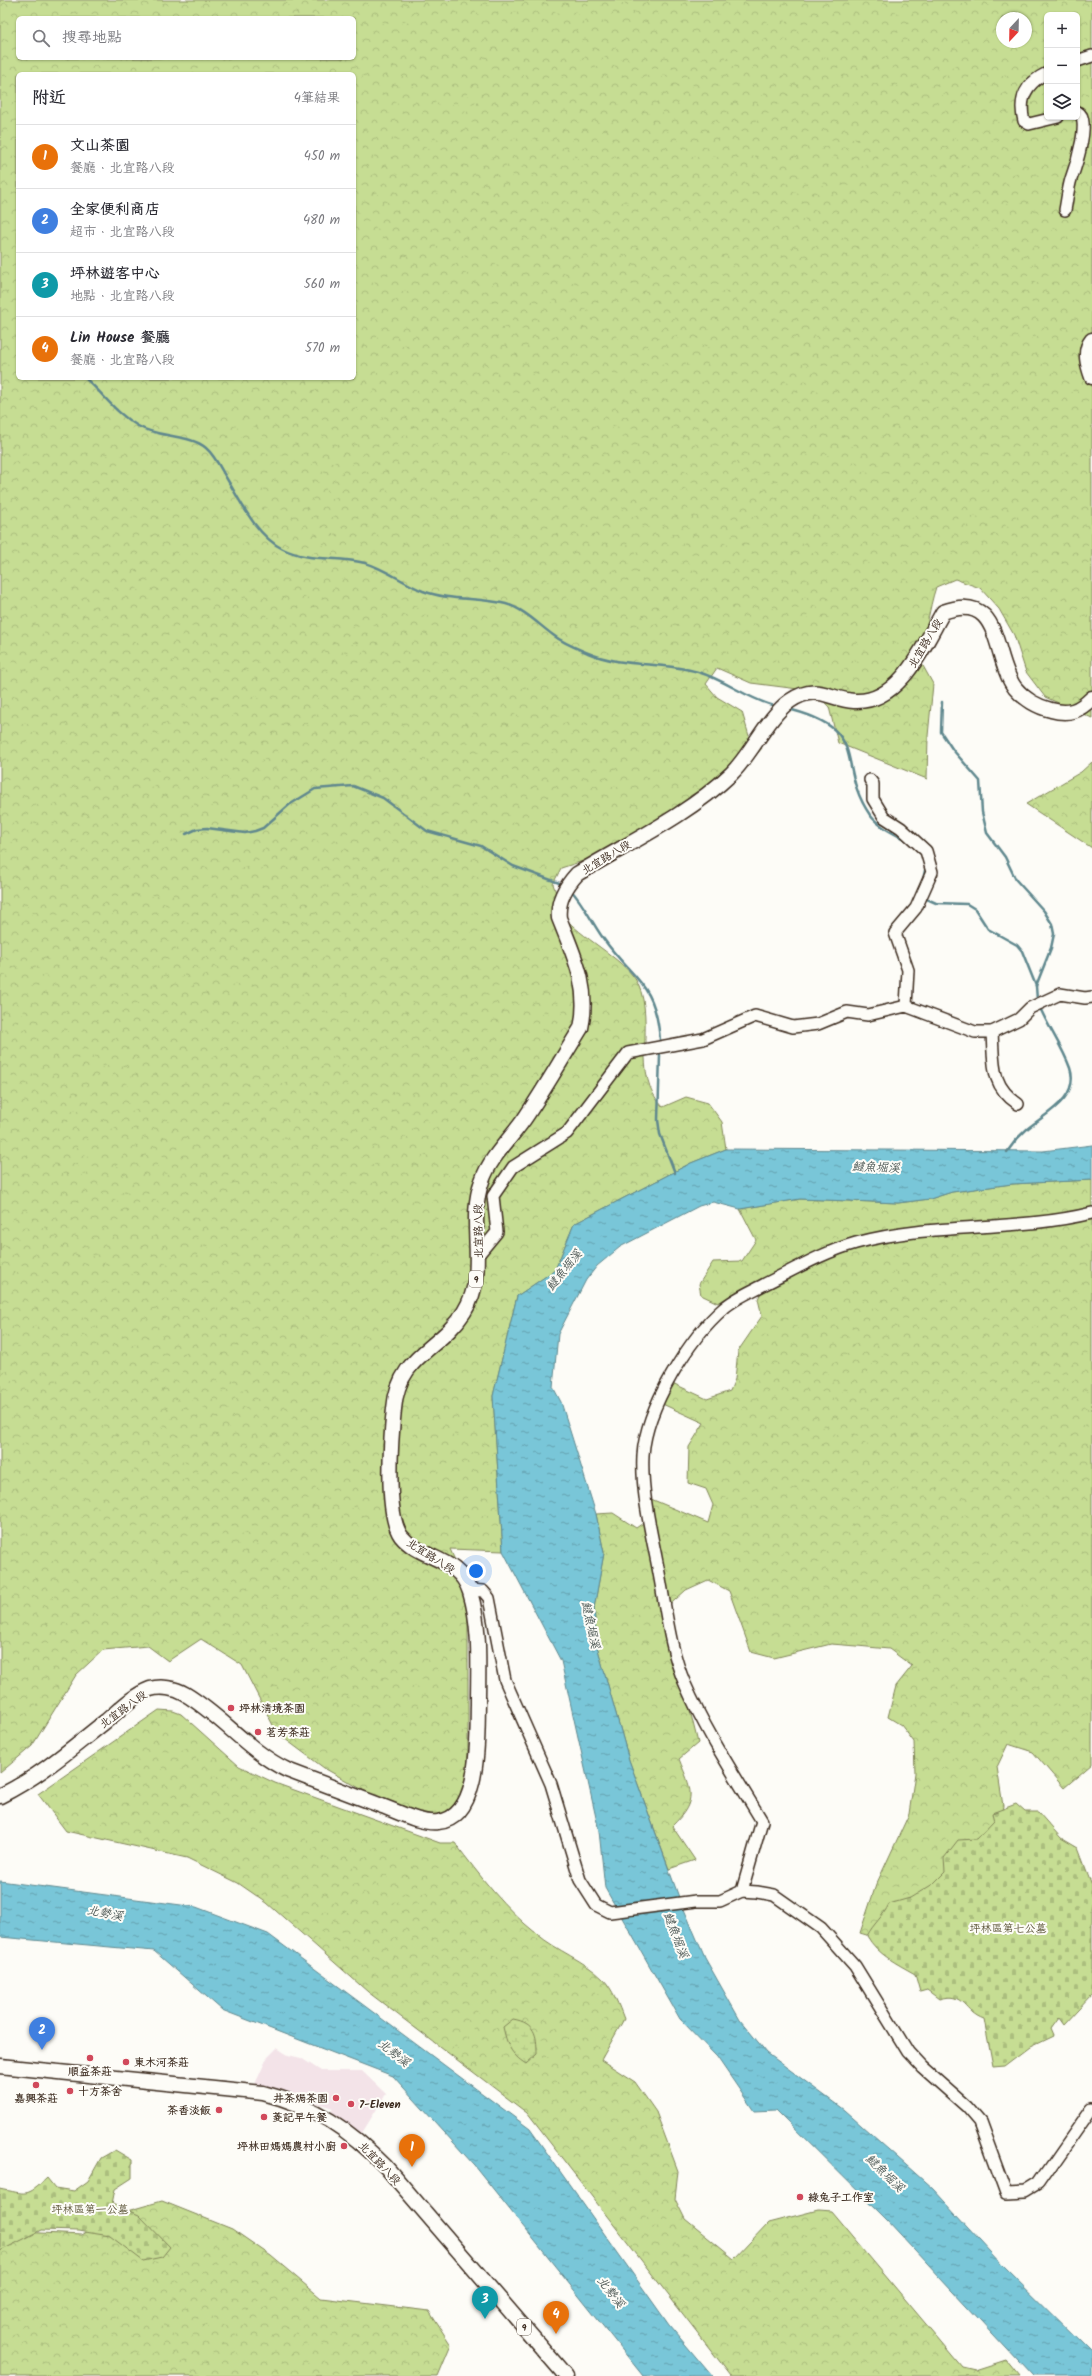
<!DOCTYPE html>
<html lang="zh-TW">
<head>
<meta charset="utf-8">
<style>
  :root { --surface:#fff; --page:#f7f7f7; --text:#2b2b33; --muted:#7c7c81; --line:#e1e1e2; --accent:#d1495b }
  body { margin:0; font-family:Kalam,"LXGW WenKai TC",sans-serif; background:var(--page); color:var(--text) }
  .controls { position:absolute; right:12px; top:12px; display:grid; overflow:hidden; border-radius:6px; box-shadow:0 1px 3px #0004 }
  .controls button { width:36px; height:36px; display:grid; place-items:center; padding:0; border:0; border-bottom:1px solid var(--line); background:var(--surface); color:var(--text); font:20px sans-serif }
  .compass { position:absolute; left:996px; top:12px; width:36px; height:36px; border-radius:50%; background:var(--surface); box-shadow:0 1px 3px #0004; rotate:202deg }
  .you { position:absolute; left:476px; top:1571px; width:14px; height:14px; margin:-10px; border:3px solid #fff; border-radius:50%; background:#1a73e8; box-shadow:0 0 0 6px #1a73e833 }
  .badge { display:grid; place-items:center; width:26px; height:26px; border-radius:50%; background:var(--accent); color:#fff; font-size:13px; font-weight:700 }
  .pin { position:absolute; translate:-50% -33px; filter:drop-shadow(0 1px 2px #0008) }
  .pin::after { content:''; position:absolute; top:21px; width:14px; height:12px; background:inherit; clip-path:polygon(0 0,100% 0,50% 100%) }
  .list { margin:0; padding:0; list-style:none }
  h2 { display:flex; justify-content:space-between; align-items:center; height:52px; margin:0; padding:0 16px; font-size:17px }
  h2 small { font-size:13px; font-weight:400; color:var(--muted) }
  .list li { display:grid; grid-template-columns:26px 1fr auto; gap:12px; align-items:center; box-sizing:border-box; height:64px; padding:0 16px; border-top:1px solid var(--line) }
  .list b { display:block; font-size:15px; white-space:nowrap }
  .list p { margin:0; font-size:13px; white-space:nowrap; color:var(--muted) }
  .list em { font-size:13px; font-style:normal; color:var(--muted) }
  .icon { flex:none; width:22px; height:22px; fill:none; stroke:currentColor; stroke-width:2; stroke-linecap:round; stroke-linejoin:round }
  .map { position:relative; flex:none; width:1092px; height:2376px; overflow:hidden }
  .search { position:absolute; background:var(--surface); box-shadow:0 1px 3px #0004; left:16px; top:16px; width:340px; height:44px; display:flex; align-items:center; gap:10px; box-sizing:border-box; padding:0 14px; border-radius:6px; color:var(--muted); font-size:15px }
  .panel { position:absolute; background:var(--surface); box-shadow:0 1px 3px #0004; left:16px; top:72px; width:340px; height:308px; border-radius:6px }
  .map>svg:first-child { display:block }
  .built { fill:#f3e3e8 }
  .forest { fill:url(#forest-crowns); stroke:#808458; fill-rule:evenodd }
  .wetland { fill:url(#wetland-marsh); stroke:#808458 }
  .cemetery { fill:url(#cemetery-stones); stroke:#808458 }
  .water { fill:url(#water-ripples); stroke:#60888e }
  .lines { fill:none; stroke-linecap:round; stroke-linejoin:round }
  .stream { stroke:#60888e; stroke-width:2.5 }
  .minor-casing { stroke:#3b2a1e; stroke-width:14 }
  .major-casing { stroke:#3b2a1e; stroke-width:17 }
  .minor { stroke:#fdfcf7; stroke-width:11 }
  .major { stroke:#fdfcf7; stroke-width:14 }
  .poi-dot { fill:#d1495b; stroke:#fdfcf7; stroke-width:1.5 }
  .labels { text-anchor:middle; stroke-width:4; stroke-linejoin:round; paint-order:stroke }
  .shield { fill:#fdfcf7; stroke:#75695f; stroke-width:1 }
  .shield-label { font-size:10px; font-weight:bold; fill:#3b2a1e }
  .street-label { font-size:11px; fill:#3b2a1e; stroke:#fdfcf7 }
  .poi-label { font-size:11px; font-weight:bold; fill:#3b2a1e; stroke:#fdfcf7; text-anchor:start }
  .park-label { font-size:11px; fill:#5e573b; stroke:#fdfcf7 }
  .water-label { font-size:12px; font-style:italic; fill:#4e5956; stroke:#fdfcf7 }
</style>
</head>
<body>
<div class="map">
<svg width="1092" height="2376" viewBox="0 0 1092 2376">
  <defs>
    <pattern id="forest-crowns" width="20" height="18" patternUnits="userSpaceOnUse"><rect width="20" height="18" fill="#c6dd93"/><path d="M2 6a3 3 0 1 1 6 0M12 15a3 3 0 1 1 6 0" fill="none" stroke="#abbe7e"/></pattern>
    <pattern id="wetland-marsh" width="20" height="14" patternUnits="userSpaceOnUse"><rect width="20" height="14" fill="#c6dd93"/><path d="M1 5h8M5 5V1M11 12h8M15 12V8" fill="none" stroke="#abbe7e"/></pattern>
    <pattern id="cemetery-stones" width="16" height="16" patternUnits="userSpaceOnUse"><rect width="16" height="16" fill="#c6dd93"/><path d="M2 7V4a2 2 0 0 1 4 0v3zM10 15v-3a2 2 0 0 1 4 0v3z" fill="#abbe7e"/></pattern>
    <pattern id="water-ripples" width="26" height="14" patternUnits="userSpaceOnUse"><rect width="26" height="14" fill="#79c6d8"/><path d="M2 4q2-2 4 0t4 0M15 11q2-2 4 0t4 0" fill="none" stroke="#64a1af"/></pattern>
  </defs>
  <rect width="100%" height="100%" fill="#fdfcf7"/>
  <filter id="ink" filterUnits="userSpaceOnUse"><feTurbulence type="fractalNoise" baseFrequency=".025" numOctaves="2"/><feDisplacementMap in="SourceGraphic" scale="8" xChannelSelector="R" yChannelSelector="G"/><feConvolveMatrix kernelMatrix="1 2 1 2 8 2 1 2 1" color-interpolation-filters="sRGB"/></filter>
  <g filter="url(#ink)">
    <path class="built" d="M277,2048l11,7 13,3 20,13h41l24,23 -24,39 -31,-21 2,-4 -78,-24 12,-26z"/>
    <g class="forest">
      <path d="M0,0h1092v718l-47,-21 -19,-25 -12,-37 -15,-26 -19,-21 -25,-9 -19,8c-8,24 -8,45 -19,68l16,29 -5,52 -1,43 -89,-36 -9,-36 -15,-16 -63,-8 -34,-15 -11,16 11,13 25,15 7,24 13,12 -10,12 -62,36 -11,25 -68,31 -50,16 -8,16c4,10 7,29 15,37 16,18 61,42 70,63 18,39 -8,90 25,123l23,-10 22,6 14,19 4,27 -35,14 -117,61 -19,46 -38,26 -24,100 10,155 -53,-2 18,41v200l-10,22 -21,9 -44,-14 -69,-39 -47,-35 -35,-68 -41,-26 -33,22 -20,-15 -45,4 -27,25 -44,71 -32,27zM1047,15h30v102h-30zM18,18h336v40h-336zM1002,18h24v24h-24zM18,74h336v304h-336z"/>
      <path d="M1092,762v86l-66,-44 55,-32z"/>
      <path d="M1092,1180v584l-28,24 -31,-36 -25,-8 -11,23 6,39 -10,41 -120,90 -13,-4 16,-48 33,-71 6,-41 -1,-31 -13,-17 -13,-8 8,-31 16,-20 -23,-17 -32,-3 -26,-2 -57,14 -23,-6 -22,-61 -21,-11 -22,10 -21,19 33,134 -19,16c12,30 20,41 -7,67l23,34 -26,9 -40,-109 -32,-114 -3,-38 10,-55 -8,-39 17,-1 23,15 13,-9 2,-20 57,24 5,-18 -7,-16 -18,-6 1,-36 15,-24 -46,-21 10,-21 39,18 23,-8 5,-12 3,-28 24,-35 -4,-17 5,-11 -21,1 -24,14 -17,-8 -2,-11 14,-22 29,-1 14,-21 -16,-31 60,-10 98,4 32,-4 22,-7 60,-8z"/>
      <path d="M159,1710l14,1 8,3 58,52 36,17 165,60h15c25,33 49,65 82,91 20,17 47,26 66,45 10,10 16,27 21,40l-23,41 34,22 21,30 22,59 -3,28 10,20 49,40 34,-36 50,-13 13,1 131,156 13,3 31,-10 13,16h-288l-204,-263 -159,-121 -101,-89 -29,-20 -51,-25 -121,-27 -28,-37z"/>
      <path d="M162,2201l70,28 39,27 50,42 108,13 22,34 -13,31h-438v-145l82,4 31,-20z"/>
    </g>
    <path class="wetland" d="M513,2019c22,4 24,15 24,35l-11,10c-16,-10 -19,-20 -23,-37z"/>
    <g class="cemetery">
      <path d="M1016,1804l9,8h13l23,26 17,10 14,37v109l-29,31 -5,-7 -8,11 3,7 -23,11 -25,19 -12,1 -9,-48c-21,-7 -19,-28 -45,-20l-12,-9 -7,2 -5,-18c-19,-11 -37,-19 -48,-38 6,-12 16,-19 22,-32l21,-6 23,-14 12,-12 -1,-14 14,-18 19,-1 17,-18 -2,-8z"/>
      <path d="M115,2150l17,10v18l-17,11 -3,15 27,11 31,32 -8,10 -19,4 -33,-25 -31,-5 -37,-1 -42,21v-62c27,5 26,9 47,-11l8,10 19,3 14,-10 13,-23z"/>
    </g>
    <g class="water">
      <path d="M1092,1145v35l-80,4 -60,8 -22,7 -32,4 -98,-4 -60,10 -27,-7 -14,4 -79,41 -23,19 -11,14 -28,54 -5,53 8,15 35,112 8,39 -10,55 3,38 32,114 51,140 25,58 35,62 27,33 77,57 89,79 70,76 89,88v23h-60l-144,-155 -112,-111 -22,1 -37,-54 -37,-38 -75,-131 -6,-57 -38,-170 -58,-110 -10,-155 24,-100 38,-26 19,-46 117,-61 35,-14 317,2z"/>
      <path d="M0,1881l196,26 72,27 262,195 139,196 43,51h-69l-169,-211 -81,-89 -171,-66 -68,-59 -154,-14z"/>
    </g>
    <g class="lines">
      <g class="stream">
        <path d="M85,378c18,15 31,36 53,48 20,12 52,8 68,22 8,7 13,17 18,26 16,26 31,61 59,75 26,13 55,7 82,14 21,6 38,20 58,28 27,10 56,6 83,13 18,5 32,20 47,31 10,8 23,13 35,18 35,15 75,8 110,19 28,8 49,27 77,34"/>
        <path d="M942,702l-1,30 12,18 27,31 2,31 5,21 18,24 11,23 28,31 8,13 2,10 -3,14 -15,38 1,14"/>
        <path d="M792,710c79,21 43,54 78,105 9,12 25,19 38,26"/>
        <path d="M186,834l11,-5 10,-1 38,5 10,-2 8,-3 26,-23 26,-16 38,-3 30,12 44,33 54,15 32,20 49,18"/>
        <path d="M922,884l4,-18"/>
        <path d="M570,889c14,15 21,32 33,49 30,43 52,42 57,102"/>
        <path d="M927,899l9,4 31,1 8,5 13,20 29,16 5,6 14,35"/>
        <path d="M660,1055l-2,65 2,14 15,39"/>
        <path d="M1007,1152c6,-9 12,-16 20,-23 18,-15 53,-31 43,-61 -7,-20 -20,-38 -29,-58"/>
      </g>
      <defs>
        <g id="minor">
          <path d="M1077,61l15,-5"/>
          <path d="M1047,73c-21,10 -29,26 -23,48l5,3 29,-7"/>
          <path d="M1065,210c2,-10 3,-21 6,-31 5,-13 21,-63 6,-67"/>
          <path d="M870,780l3,4v15l11,18 17,11 25,23 6,21 -16,36 -21,25 13,37 -2,36"/>
          <path d="M992,1032c2,31 -2,53 26,72"/>
          <path d="M478,1255l19,-23 -4,-36 20,-29 54,-34 61,-80 75,-14 52,-23 38,11 25,-3 29,-12 21,3 38,-9 69,26h17l27,-13 11,-11 30,-14 25,4 7,-1"/>
          <path d="M469,1590l14,1 6,7 16,82 46,104 29,96 16,25 14,7 86,-11h24l22,-10 15,1 17,3 47,33 34,38 53,86 15,16 44,39 13,15 26,71 20,-1 13,-8 53,-76"/>
          <path d="M742,1891l20,-70c-27,-45 -56,-89 -77,-137 -15,-34 -19,-74 -26,-111 -7,-38 -18,-79 -16,-118 3,-47 46,-117 81,-147 11,-10 28,-17 41,-24 30,-15 59,-32 91,-41 77,-21 159,-11 236,-30"/>
        </g>
        <g id="major">
          <path d="M1092,340c-9,11 -4,26 0,37"/>
          <path d="M0,1796c39,-19 72,-48 106,-75 13,-11 28,-26 44,-32 11,-3 25,-1 35,5 37,22 63,57 102,76 31,12 63,24 95,36 17,6 38,18 56,16 44,-4 39,-88 40,-118 0,-37 3,-76 -8,-112 -11,-36 -50,-32 -69,-56 -16,-22 -10,-99 -7,-127 4,-54 46,-59 70,-97 26,-41 2,-88 18,-131 9,-26 31,-44 45,-66 19,-28 36,-58 54,-87 9,-41 -7,-72 -22,-110 -2,-17 6,-31 18,-44 51,-31 110,-58 154,-100 20,-19 37,-58 59,-73 27,-18 38,-2 64,0 46,3 70,-56 89,-89 60,-22 49,45 72,76 9,11 23,19 36,22 18,5 28,1 41,-12"/>
          <path d="M0,2066l263,27c52,13 86,36 123,74l180,209"/>
        </g>
      </defs>
      <use href="#minor" class="minor-casing"/>
      <use href="#major" class="major-casing"/>
      <use href="#minor" class="minor"/>
      <use href="#major" class="major"/>
    </g>
  </g>
  <g class="poi-dot">
    <circle cx="231" cy="1708" r="4"/>
    <circle cx="258" cy="1732" r="4"/>
    <circle cx="90" cy="2058" r="4"/>
    <circle cx="126" cy="2062" r="4"/>
    <circle cx="36" cy="2085" r="4"/>
    <circle cx="70" cy="2091" r="4"/>
    <circle cx="336" cy="2098" r="4"/>
    <circle cx="351" cy="2104" r="4"/>
    <circle cx="219" cy="2110" r="4"/>
    <circle cx="264" cy="2117" r="4"/>
    <circle cx="344" cy="2146" r="4"/>
    <circle cx="800" cy="2197" r="4"/>
  </g>
  <g class="labels">
    <g class="shield">
      <rect x="469" y="1271" width="14" height="16" rx="3"/>
      <rect x="517" y="2319" width="14" height="16" rx="3"/>
    </g>
    <g class="shield-label">
      <text x="476" y="1283">9</text>
      <text x="524" y="2331">9</text>
    </g>
    <g class="street-label">
      <text transform="translate(925 643) rotate(-59)" y="4">北宜路八段</text>
      <text transform="translate(606 857) rotate(-31)" y="4">北宜路八段</text>
      <text transform="translate(478 1231) rotate(-91)" y="4">北宜路八段</text>
      <text transform="translate(431 1556) rotate(33)" y="4">北宜路八段</text>
      <text transform="translate(123 1709) rotate(-36)" y="4">北宜路八段</text>
      <text transform="translate(380 2163) rotate(46)" y="4">北宜路八段</text>
    </g>
    <g class="poi-label">
      <text x="239" y="1712">坪林清境茶園</text>
      <text x="266" y="1736">茗芳茶莊</text>
      <text x="134" y="2066">東木河茶莊</text>
      <text x="90" y="2075" text-anchor="middle">順益茶莊</text>
      <text x="78" y="2095">十方茶舍</text>
      <text x="36" y="2102" text-anchor="middle">嘉興茶莊</text>
      <text x="328" y="2102" text-anchor="end">井茶焗茶園</text>
      <text x="359" y="2108">7-Eleven</text>
      <text x="211" y="2114" text-anchor="end">茶香淡飯</text>
      <text x="272" y="2121">菱記早午餐</text>
      <text x="336" y="2150" text-anchor="end">坪林田媽媽農村小廚</text>
      <text x="808" y="2201">綠兔子工作室</text>
    </g>
    <g class="park-label">
      <text x="1008" y="1932">坪林區第七公墓</text>
      <text x="90" y="2213">坪林區第一公墓</text>
    </g>
    <g class="water-label">
      <text transform="translate(876 1167) rotate(2)" y="4">𩻸魚堀溪</text>
      <text transform="translate(564 1270) rotate(-51)" y="4">𩻸魚堀溪</text>
      <text transform="translate(591 1625) rotate(78)" y="4">𩻸魚堀溪</text>
      <text transform="translate(105 1913) rotate(11)" y="4">北勢溪</text>
      <text transform="translate(676 1935) rotate(69)" y="4">𩻸魚堀溪</text>
      <text transform="translate(394 2053) rotate(38)" y="4">北勢溪</text>
      <text transform="translate(885 2173) rotate(44)" y="4">𩻸魚堀溪</text>
      <text transform="translate(611 2292) rotate(52)" y="4">北勢溪</text>
    </g>
  </g>
</svg>
<div class="controls">
<button>+</button>
<button>−</button>
<button><svg class="icon" aria-label="layers" viewBox="0 0 24 24"><path d="M12 4l9 5-9 5-9-5zM3 14l9 5 9-5"/></svg></button>
</div>
<svg class="compass" viewBox="-18 -18 36 36"><path d="M0-13l5 13h-10z" fill="#e53935"/><path d="M0 13l5-13h-10z" fill="#7c7c81"/></svg>
<div class="you"></div>
<div class="pin badge" style="left:412px;top:2167px;background:#e8710a">1</div>
<div class="pin badge" style="left:42px;top:2050px;background:#3f7fe0">2</div>
<div class="pin badge" style="left:485px;top:2319px;background:#0f9aa8">3</div>
<div class="pin badge" style="left:556px;top:2334px;background:#e8710a">4</div>
<div class="search"><svg class="icon" aria-label="search" viewBox="0 0 24 24"><circle cx="10" cy="10" r="6"/><path d="M15 15l6 6"/></svg>搜尋地點</div>
<section class="panel">
<h2>附近<small>4筆結果</small></h2>
<ul class="list">
<li><span class="badge" style="background:#e8710a">1</span><div><b>文山茶園</b><p>餐廳 · 北宜路八段</p></div><em>450 m</em></li>
<li><span class="badge" style="background:#3f7fe0">2</span><div><b>全家便利商店</b><p>超市 · 北宜路八段</p></div><em>480 m</em></li>
<li><span class="badge" style="background:#0f9aa8">3</span><div><b>坪林遊客中心</b><p>地點 · 北宜路八段</p></div><em>560 m</em></li>
<li><span class="badge" style="background:#e8710a">4</span><div><b>Lin House 餐廳</b><p>餐廳 · 北宜路八段</p></div><em>570 m</em></li>
</ul>
</section>
</div>
</body>
</html>
